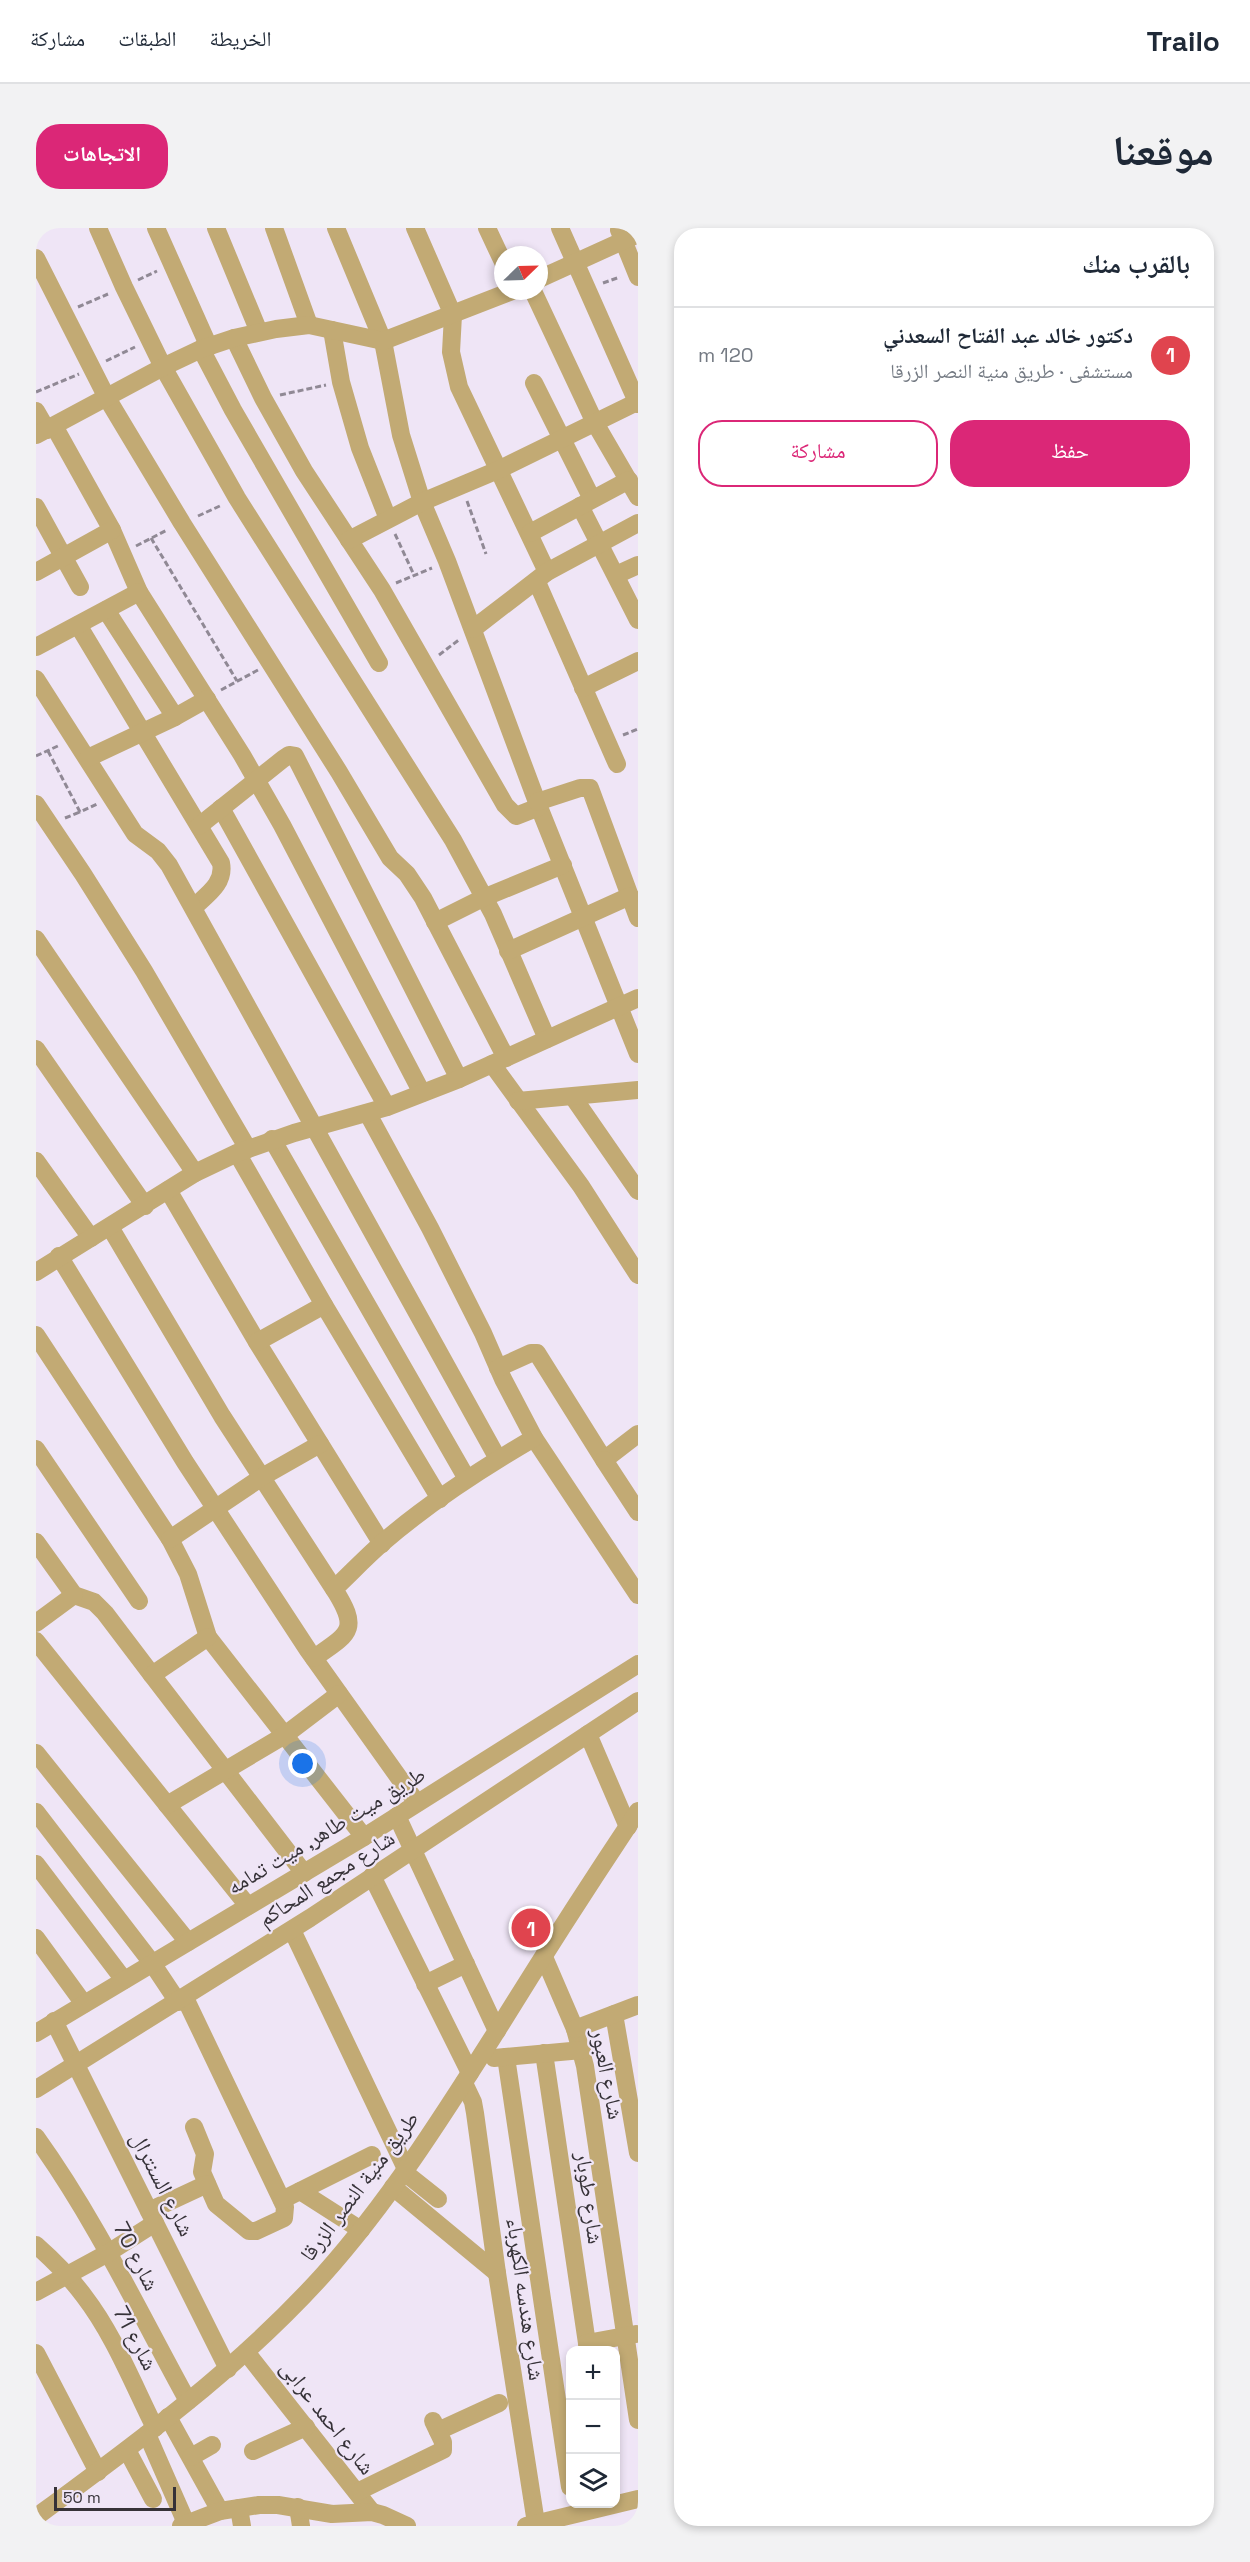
<!DOCTYPE html>
<html lang="ar">
<head>
<meta charset="utf-8">
<style>
  :root { --surface:#fff; --page:#f2f2f3; --text:#1f2937; --muted:#747a83; --line:#e0e1e3; --accent:#db2777 }
  body { margin:0; font-family:"Space Grotesk","Noto Naskh Arabic",sans-serif; background:var(--page); color:var(--text); direction:rtl }
  .controls { position:absolute; right:18px; bottom:18px; display:grid; overflow:hidden; border-radius:12px; box-shadow:0 3px 9px #0003 }
  .controls button { width:54px; height:54px; display:grid; place-items:center; padding:0; border:0; border-bottom:2px solid var(--line); background:var(--surface); color:var(--text); font:30px sans-serif }
  .compass { position:absolute; left:458px; top:18px; width:54px; height:54px; border-radius:50%; background:var(--surface); box-shadow:0 3px 9px #0003; rotate:67deg }
  .scale { position:absolute; left:18px; bottom:15px; width:122px; box-sizing:border-box; padding-left:6px; border:3px solid #363238; border-top:0; font-size:16px; line-height:21px; white-space:nowrap; color:#363238; -webkit-text-stroke:4px #efe5f6; paint-order:stroke }
  .you { position:absolute; left:267px; top:1536px; width:21px; height:21px; margin:-15px; border:4px solid #fff; border-radius:50%; background:#1a73e8; box-shadow:0 0 0 9px #1a73e833 }
  .badge { display:grid; place-items:center; width:39px; height:39px; border-radius:50%; background:var(--accent); color:#fff; font-size:20px; font-weight:700 }
  .pin { position:absolute; translate:-50% -50%; border:3px solid #fff; box-shadow:0 2px 6px #0006 }
  .list { margin:0; padding:0; list-style:none }
  h2 { display:flex; justify-content:space-between; align-items:center; height:78px; margin:0; padding:0 24px; font-size:26px }
  h2 small { font-size:20px; font-weight:400; color:var(--muted) }
  .list li { display:grid; grid-template-columns:39px 1fr auto; gap:18px; align-items:center; box-sizing:border-box; height:96px; padding:0 24px; border-top:2px solid var(--line) }
  .list b { display:block; font-size:22px; white-space:nowrap }
  .list p { margin:0; font-size:20px; white-space:nowrap; color:var(--muted) }
  .list em { font-size:20px; font-style:normal; color:var(--muted) }
  .actions { display:flex; gap:12px; padding:18px 24px }
  .actions a { flex:1; padding:14px 0; border:2px solid var(--accent); border-radius:24px; text-align:center; font-size:21px; color:var(--accent) }
  .actions .main { background:var(--accent); color:#fff }
  .icon { flex:none; width:33px; height:33px; fill:none; stroke:currentColor; stroke-width:2; stroke-linecap:round; stroke-linejoin:round }
  .map { position:relative; flex:none; width:602px; height:2298px; overflow:hidden; direction:ltr; border-radius:24px }
  header { display:flex; align-items:center; gap:36px; box-sizing:border-box; height:84px; padding:0 30px; background:var(--surface); border-bottom:2px solid var(--line) }
  header strong { font-size:28px }
  nav { display:flex; gap:33px; margin-inline-start:auto; font-size:21px }
  .intro { display:flex; align-items:center; justify-content:space-between; box-sizing:border-box; height:144px; padding:0 36px }
  h1 { margin:0; font-size:42px }
  .button { padding:15px 27px; border-radius:24px; background:var(--accent); color:#fff; font-size:21px; font-weight:700 }
  main { display:flex; gap:36px; padding:0 36px }
  aside { flex:1; background:var(--surface); border-radius:24px; box-shadow:0 3px 9px #0003 }
  .map>svg:first-child { display:block }
  .lines { fill:none; stroke-linecap:round; stroke-linejoin:round }
  .path { stroke:#908995; stroke-width:3; stroke-dasharray:6 3; stroke-linecap:butt }
  .minor { stroke:#c2aa74; stroke-width:18 }
  .labels { text-anchor:middle; stroke-width:4.5; stroke-linejoin:round; paint-order:stroke }
  .street-label { font-size:22px; fill:#363238; stroke:#efe5f6 }
</style>
</head>
<body>
<header>
<strong>Trailo</strong>
<nav><a>الخريطة</a><a>الطبقات</a><a>مشاركة</a></nav>
</header>
<div class="intro"><h1>موقعنا</h1><a class="button">الاتجاهات</a></div>
<main>
<aside>
<h2>بالقرب منك<small></small></h2>
<ul class="list">
<li><span class="badge" style="background:#e0444e">1</span><div><b>دكتور خالد عبد الفتاح السعدني</b><p>مستشفى · طريق منية النصر الزرقا</p></div><em>120 m</em></li>
</ul>
<div class="actions"><a class="main">حفظ</a><a>مشاركة</a></div>
</aside>
<div class="map">
<svg width="602" height="2298" viewBox="0 0 602 2298">
  <rect width="100%" height="100%" fill="#efe5f6"/>
  <g class="lines">
    <g class="path">
      <path d="M102,52l19,-9"/>
      <path d="M567,55l17,-6"/>
      <path d="M42,79l30,-13"/>
      <path d="M70,133l29,-14"/>
      <path d="M0,164l43,-18"/>
      <path d="M244,167l46,-10"/>
      <path d="M431,273l19,53"/>
      <path d="M162,288l24,-11"/>
      <path d="M359,306l19,41"/>
      <path d="M115,310l86,143"/>
      <path d="M100,318l31,-16"/>
      <path d="M360,355l36,-15"/>
      <path d="M403,427l21,-16"/>
      <path d="M185,462l37,-20"/>
      <path d="M587,507l15,-6"/>
      <path d="M12,523l32,61 17,-8"/>
      <path d="M0,528l24,-11"/>
      <path d="M29,590l15,-6"/>
    </g>
    <g class="minor">
      <path d="M62,0l26,59 39,80 74,131 216,342 40,74 54,125"/>
      <path d="M120,0l53,119"/>
      <path d="M180,0l43,104"/>
      <path d="M238,0l35,97"/>
      <path d="M300,0l47,113 18,94 21,67 25,59 90,241 101,252"/>
      <path d="M379,0l38,87 -2,37 8,35 88,185"/>
      <path d="M451,0l16,34"/>
      <path d="M524,0l78,176"/>
      <path d="M583,2l19,47"/>
      <path d="M0,30l71,140 75,125 157,249 51,86 17,16 16,24 83,160"/>
      <path d="M503,51l99,-45"/>
      <path d="M497,63l62,132 43,74"/>
      <path d="M296,102l9,52 19,66 28,71"/>
      <path d="M198,110l29,60 41,73 78,119 123,215 11,11 23,-9"/>
      <path d="M165,121l32,61 146,253"/>
      <path d="M498,155l58,116"/>
      <path d="M0,183l11,19"/>
      <path d="M18,198l58,104 27,62 103,163 40,70 140,268"/>
      <path d="M0,207l127,-68 38,-18 33,-11 42,-9 33,-4 74,16 129,-50"/>
      <path d="M544,278l58,114"/>
      <path d="M0,279l44,80"/>
      <path d="M494,305l99,-53"/>
      <path d="M313,312l73,-38 76,-32 139,-68"/>
      <path d="M0,344l76,-42"/>
      <path d="M580,347l22,-10"/>
      <path d="M501,354l80,182"/>
      <path d="M70,382l69,107"/>
      <path d="M42,397l143,238c4,20 -13,31 -27,44"/>
      <path d="M437,401l74,-57 91,-49"/>
      <path d="M0,419l103,-55"/>
      <path d="M0,451l99,155 23,17 11,14 329,594"/>
      <path d="M547,460l55,-27"/>
      <path d="M52,530l87,-41 32,-18"/>
      <path d="M501,574l43,-14h10l48,130"/>
      <path d="M0,576l47,70 61,97 104,178"/>
      <path d="M185,580l166,299"/>
      <path d="M163,598l84,-67 6,-4 6,1 164,323"/>
      <path d="M399,694l48,-24 80,-33"/>
      <path d="M0,711l159,234"/>
      <path d="M472,723l122,-55"/>
      <path d="M0,821l109,157"/>
      <path d="M456,836l89,122 57,89"/>
      <path d="M537,869l65,94"/>
      <path d="M482,873l120,-11"/>
      <path d="M332,886l62,114 53,105 20,46 31,59 104,157"/>
      <path d="M236,911l195,340"/>
      <path d="M201,925l87,152 116,194"/>
      <path d="M0,933l55,77"/>
      <path d="M132,962l89,152 125,202"/>
      <path d="M74,999l112,189 112,173"/>
      <path d="M23,1028l126,206 123,188 109,153"/>
      <path d="M0,1044l159,-99 42,-20 57,-20 93,-26 72,-28 179,-81"/>
      <path d="M0,1107l134,204 18,35 20,63 156,200"/>
      <path d="M221,1114l67,-37"/>
      <path d="M462,1140l33,-15h6l67,107 34,-26"/>
      <path d="M0,1221l103,152"/>
      <path d="M568,1232l34,52"/>
      <path d="M134,1311l92,-62 58,-33"/>
      <path d="M0,1314l38,53 20,7 11,11 47,62"/>
      <path d="M0,1395l38,-28"/>
      <path d="M172,1409l-56,38 152,198"/>
      <path d="M0,1413l212,265"/>
      <path d="M278,1430c36,-25 46,-28 20,-69 16,-15 31,-31 47,-45 47,-41 100,-75 153,-106"/>
      <path d="M552,1506l40,93"/>
      <path d="M0,1525l152,189"/>
      <path d="M131,1577l118,-70 54,-41"/>
      <path d="M0,1584l116,151 26,39"/>
      <path d="M361,1588l100,215"/>
      <path d="M0,1636l88,116"/>
      <path d="M336,1648l98,197"/>
      <path d="M256,1702l114,239"/>
      <path d="M0,1710l48,66"/>
      <path d="M508,1729l31,72 10,37 53,354"/>
      <path d="M389,1756l41,-20"/>
      <path d="M149,1770l100,209 -1,11 -28,13h-7l-33,-27 -14,-32 3,-18 -11,-27"/>
      <path d="M578,1786l24,139"/>
      <path d="M18,1793l174,348"/>
      <path d="M539,1801l63,-24"/>
      <path d="M0,1805l328,-196 274,-173"/>
      <path d="M508,1825l44,297"/>
      <path d="M470,1829l64,430"/>
      <path d="M458,1830l88,-8"/>
      <path d="M428,1855l9,19 2,11 22,160 39,250"/>
      <path d="M0,1861l274,-171 328,-217"/>
      <path d="M0,1909c59,82 103,175 152,264"/>
      <path d="M368,1944l34,27"/>
      <path d="M357,1959l104,86"/>
      <path d="M264,1963l61,39"/>
      <path d="M246,1972l90,-45"/>
      <path d="M113,1983l58,-27"/>
      <path d="M0,2017c17,15 34,32 48,51 30,39 49,88 71,132"/>
      <path d="M0,2064l72,-39 47,-30"/>
      <path d="M551,2115l49,-9"/>
      <path d="M210,2124l126,160"/>
      <path d="M0,2125l62,119"/>
      <path d="M132,2189l52,94"/>
      <path d="M402,2203l61,-28"/>
      <path d="M111,2206l39,89"/>
      <path d="M91,2222l26,49"/>
      <path d="M217,2223l53,-24"/>
      <path d="M155,2229l21,-12"/>
      <path d="M321,2264l86,-42v-8l-10,-21"/>
      <path d="M262,2279l3,19"/>
      <path d="M203,2280l3,18"/>
      <path d="M0,2289c101,-74 203,-149 287,-242 67,-75 121,-161 175,-246 45,-73 92,-146 140,-218"/>
      <path d="M145,2298l39,-15 39,-6h19l54,9 40,-2 11,3 24,11"/>
      <path d="M490,2298l112,-27"/>
    </g>
  </g>
  <g class="labels">
    <g class="street-label">
      <text transform="translate(290 1602) rotate(-31)" y="8">طريق ميت طاهر, ميت تمامه</text>
      <text transform="translate(290 1650) rotate(-33)" y="8">شارع مجمع المحاكم</text>
      <text transform="translate(572 1846) rotate(79)" y="8">شارع العبور</text>
      <text transform="translate(127 1956) rotate(63)" y="8">شارع السنترال</text>
      <text transform="translate(323 1958) rotate(-53)" y="8">طريق منية النصر الزرقا</text>
      <text transform="translate(554 1970) rotate(82)" y="8">شارع طوبار</text>
      <text transform="translate(101 2028) rotate(63)" y="8">شارع 70</text>
      <text transform="translate(490 2071) rotate(82)" y="8">شارع هندسه الكهرباء</text>
      <text transform="translate(100 2110) rotate(62)" y="8">شارع 71</text>
      <text transform="translate(292 2189) rotate(52)" y="8">شارع احمد عرابى</text>
    </g>
  </g>
</svg>
<div class="controls">
<button>+</button>
<button>−</button>
<button><svg class="icon" aria-label="layers" viewBox="0 0 24 24"><path d="M12 4l9 5-9 5-9-5zM3 14l9 5 9-5"/></svg></button>
</div>
<svg class="compass" viewBox="-18 -18 36 36"><path d="M0-13l5 13h-10z" fill="#e53935"/><path d="M0 13l5-13h-10z" fill="#747a83"/></svg>
<div class="scale">50 m</div>
<div class="you"></div>
<div class="pin badge" style="left:495px;top:1700px;background:#e0444e">1</div>
</div>
</main>
</body>
</html>
